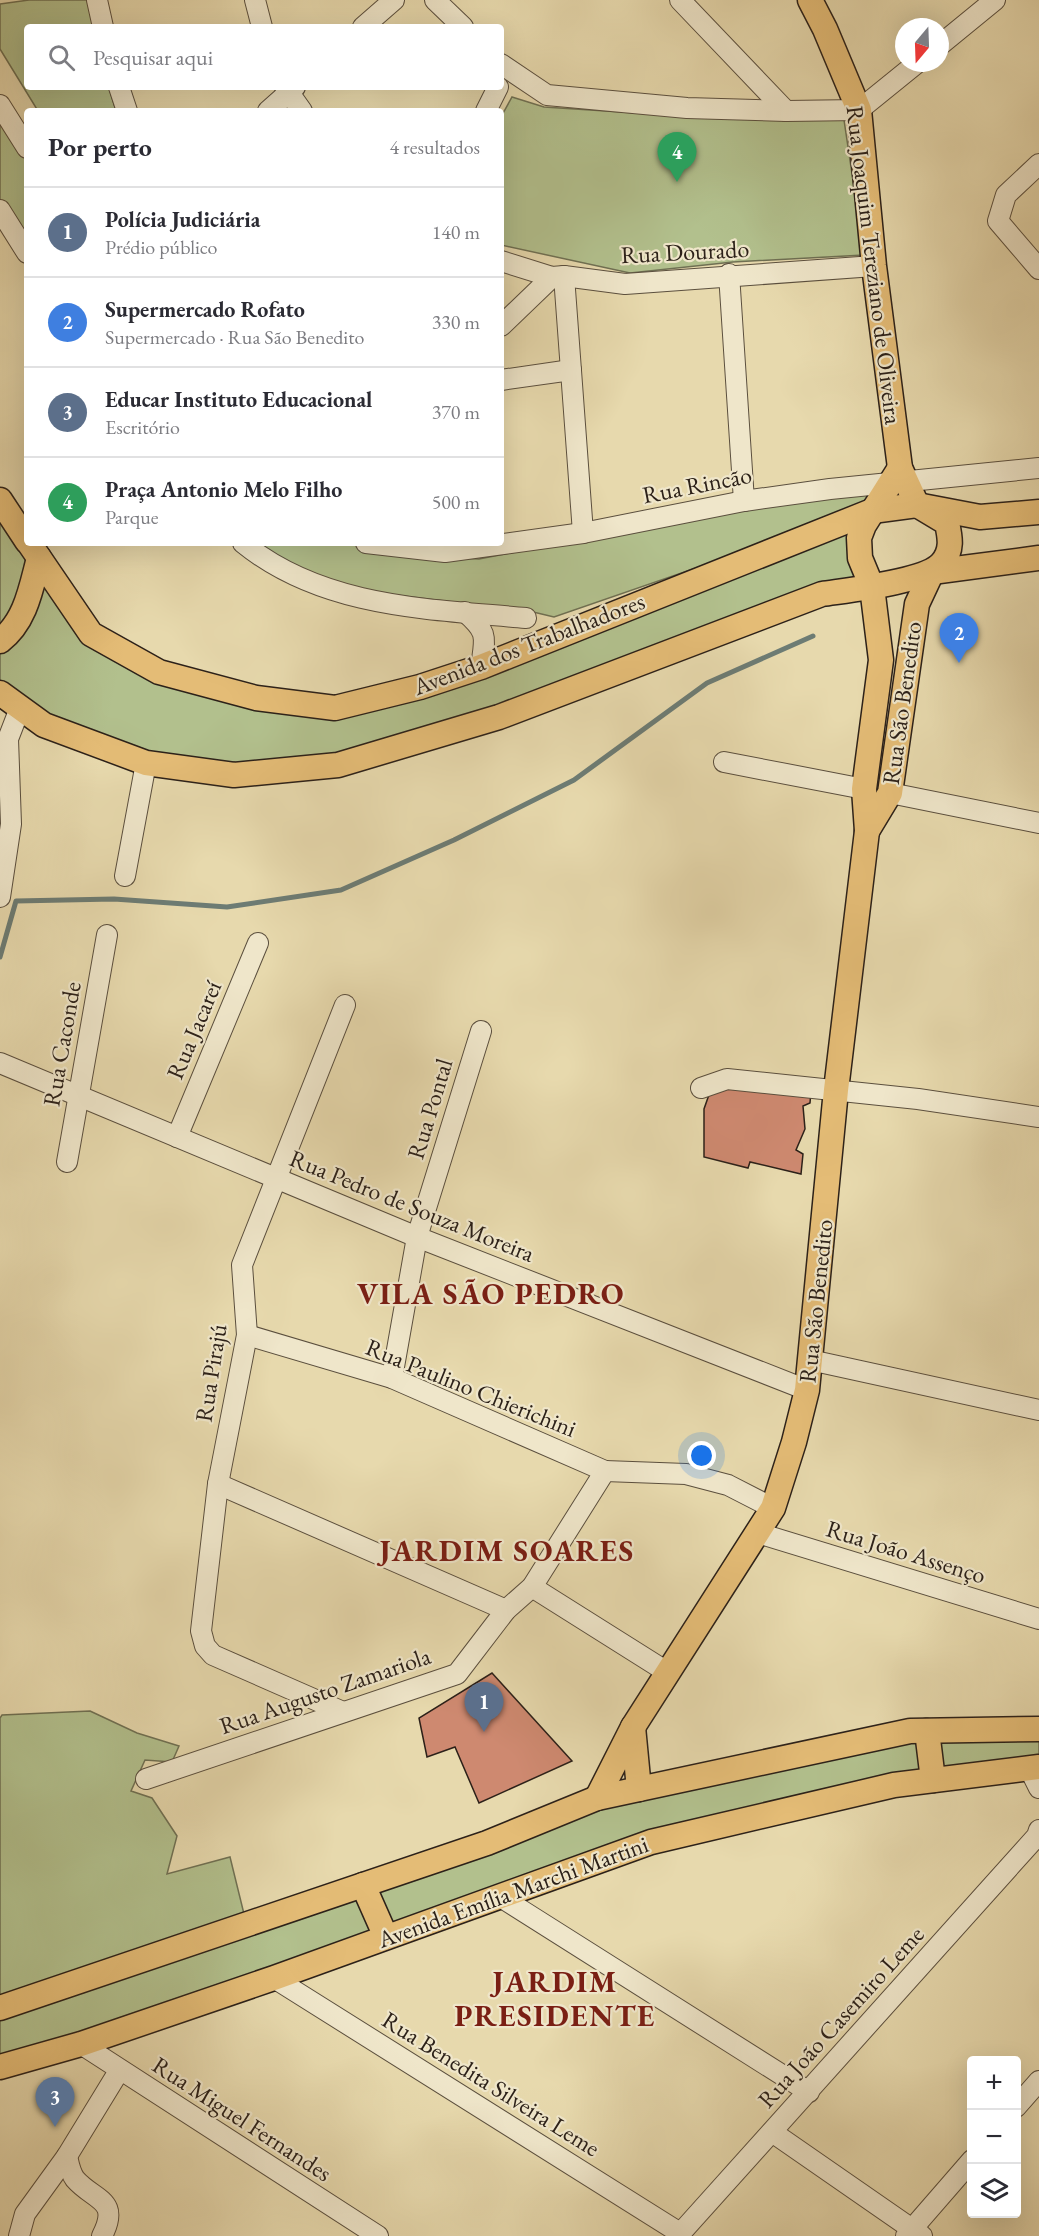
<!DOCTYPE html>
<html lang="pt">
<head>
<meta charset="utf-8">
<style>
  :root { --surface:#fff; --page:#f2f2f3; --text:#2b2b33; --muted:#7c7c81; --line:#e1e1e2; --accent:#8f2418 }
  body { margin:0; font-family:"EB Garamond",serif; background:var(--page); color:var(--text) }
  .controls { position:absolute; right:18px; bottom:18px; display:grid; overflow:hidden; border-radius:6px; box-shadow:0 6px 24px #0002 }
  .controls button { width:54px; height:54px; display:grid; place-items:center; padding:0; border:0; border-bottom:2px solid var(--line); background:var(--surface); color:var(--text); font:30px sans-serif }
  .compass { position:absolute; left:895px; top:18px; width:54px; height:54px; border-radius:50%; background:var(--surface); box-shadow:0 6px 24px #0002; rotate:199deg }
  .you { position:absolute; left:702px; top:1456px; width:21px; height:21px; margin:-15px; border:4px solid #fff; border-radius:50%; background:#1a73e8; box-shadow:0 0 0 9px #1a73e833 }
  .badge { display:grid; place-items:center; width:39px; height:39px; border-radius:50%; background:var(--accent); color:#fff; font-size:20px; font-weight:700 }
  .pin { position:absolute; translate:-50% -50px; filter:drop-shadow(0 2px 3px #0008) }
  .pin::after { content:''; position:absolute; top:32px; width:21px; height:18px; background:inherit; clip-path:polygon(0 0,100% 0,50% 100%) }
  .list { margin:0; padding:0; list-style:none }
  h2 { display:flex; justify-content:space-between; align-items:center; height:78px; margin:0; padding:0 24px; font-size:26px }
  h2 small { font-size:20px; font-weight:400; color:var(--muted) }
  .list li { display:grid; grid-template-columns:39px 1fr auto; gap:18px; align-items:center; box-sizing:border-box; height:90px; padding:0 24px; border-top:2px solid var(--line) }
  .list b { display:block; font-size:22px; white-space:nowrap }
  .list p { margin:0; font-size:20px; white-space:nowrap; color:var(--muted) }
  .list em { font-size:20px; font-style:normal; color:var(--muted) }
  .icon { flex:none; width:33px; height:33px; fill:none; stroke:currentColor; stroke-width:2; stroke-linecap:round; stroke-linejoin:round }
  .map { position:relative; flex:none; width:1039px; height:2236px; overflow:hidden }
  .search { position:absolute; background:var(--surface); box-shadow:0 6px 24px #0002; left:24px; top:24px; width:480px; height:66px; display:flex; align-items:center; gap:15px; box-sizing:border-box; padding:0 21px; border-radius:6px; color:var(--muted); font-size:22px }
  .panel { position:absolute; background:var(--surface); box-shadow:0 6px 24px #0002; left:24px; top:108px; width:480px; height:438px; border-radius:6px }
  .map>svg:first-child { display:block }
  .green { fill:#b2c08d; stroke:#6f7053; stroke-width:1.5 }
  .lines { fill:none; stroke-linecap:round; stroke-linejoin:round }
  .stream { stroke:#6d7c74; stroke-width:5 }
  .building { fill:#ce8970; stroke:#2c2119; stroke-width:1.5 }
  .minor-casing { stroke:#5b4f3e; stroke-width:22 }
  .major-casing { stroke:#2c2119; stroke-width:27 }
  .minor { stroke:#efe6ca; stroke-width:20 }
  .major { stroke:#e4bc76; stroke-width:24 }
  .labels { text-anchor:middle; stroke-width:4.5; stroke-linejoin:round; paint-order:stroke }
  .street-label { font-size:24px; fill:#2c2119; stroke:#efe6ca }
  .district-label { font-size:30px; font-weight:bold; letter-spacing:1.5px; fill:#7a1f14; stroke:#efe6ca }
</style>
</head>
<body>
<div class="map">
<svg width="1039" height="2236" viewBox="0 0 1039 2236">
  <rect width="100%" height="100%" fill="#e7d9ad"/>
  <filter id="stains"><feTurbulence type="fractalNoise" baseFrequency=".00333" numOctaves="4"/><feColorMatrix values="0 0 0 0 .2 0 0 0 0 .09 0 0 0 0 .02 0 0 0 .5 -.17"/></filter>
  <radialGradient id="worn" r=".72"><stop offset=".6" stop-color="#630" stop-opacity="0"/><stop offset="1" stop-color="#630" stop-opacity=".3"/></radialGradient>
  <g class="green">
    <path d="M29,0h59l6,27h-67v60h82l7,24h-78l-38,-62v-45z"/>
    <path d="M512,97l32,10 139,9 161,4 20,135 -131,7 -103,11 -129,-28v-128z"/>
    <path d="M0,116l27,41v87l-27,-41z"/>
    <path d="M879,490l-12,19 -313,108 -25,-6 -176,-21 -49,-18 -48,-29h92l48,12 83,4 283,-55z"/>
    <path d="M0,512l34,48 -34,75z"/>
    <path d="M849,526l-2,23 13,31 -357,128 -167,51 -103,9 -86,-10 -80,-29 -67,-43v-36l39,-74 106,97 224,35z"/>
    <path d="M90,1711l47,22 42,13 -7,16 -27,-2 -14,31 21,7 25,38 -10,38 63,-17 15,61 -245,82v-282l2,-3z"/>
    <path d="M936,1735l103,2v22l-100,13z"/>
    <path d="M905,1739l12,4 9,32 -536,153 -18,-38 245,-87z"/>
    <path d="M357,1894l21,38 -191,67 -187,59v-38z"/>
  </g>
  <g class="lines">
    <path class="stream" d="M0,957l16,-56 98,-2 113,8 114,-17 113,-50 120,-60 133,-97 106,-47"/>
  </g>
  <g class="building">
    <path d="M752,1086l59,5 -1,12 -7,3 2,23 -9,21 7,4 -2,20 -51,-12 -2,6 -44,-11v-48l7,-20z"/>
    <path d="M492,1673l80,88 -93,42 -24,-56 -28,10 -8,-39z"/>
  </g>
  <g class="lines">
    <defs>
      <g id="minor">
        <path d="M97,0l6,27"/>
        <path d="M255,0l7,27"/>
        <path d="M435,0l28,27"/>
        <path d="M680,0l106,111"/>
        <path d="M363,27l31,-27"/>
        <path d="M940,45l55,-45"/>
        <path d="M501,64l46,31 140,13 99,3 73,-1 58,-47"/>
        <path d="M119,87l8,24"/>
        <path d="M285,87l17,24"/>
        <path d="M0,105l27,43"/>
        <path d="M268,111l27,-24"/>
        <path d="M486,111l12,-24"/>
        <path d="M1039,164l-33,31 -8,26 41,48"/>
        <path d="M0,210l27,43"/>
        <path d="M501,261l51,16 12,-1 61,8 249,-18"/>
        <path d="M729,274l15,227"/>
        <path d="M564,276l19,257"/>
        <path d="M501,326l51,-49"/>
        <path d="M501,380l70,-10"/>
        <path d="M243,543c80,65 186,66 283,75"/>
        <path d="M366,543l79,9 138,-19 161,-32 86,-12 209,-21"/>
        <path d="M465,612c24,21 20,25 16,55"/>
        <path d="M724,762l140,27"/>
        <path d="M890,793l149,30"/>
        <path d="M125,876l21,-113"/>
        <path d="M0,897l11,-73 -3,-85 12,-31"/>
        <path d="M0,1063l417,174 390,153"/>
        <path d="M701,1088l26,-9 191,20 121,18"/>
        <path d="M177,1137l81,-194"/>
        <path d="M67,1162l40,-227"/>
        <path d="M247,1335l145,43 213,93"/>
        <path d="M810,1360l229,50"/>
        <path d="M392,1378l25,-141 64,-206"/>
        <path d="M218,1484l288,126"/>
        <path d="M758,1533l281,86"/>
        <path d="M532,1587l135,85"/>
        <path d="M343,1712l-130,-57 -8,-9 -4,-15 17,-147 29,-149 -5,-70 103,-260"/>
        <path d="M1029,1768l10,20"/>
        <path d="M146,1779l311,-105 49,-64 26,-23 73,-116 81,3 42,11 45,23"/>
        <path d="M499,1896l310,196"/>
        <path d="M274,1978l406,255"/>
        <path d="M81,2044l297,192"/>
        <path d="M1016,2107l23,-26"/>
        <path d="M772,2132l150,104"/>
        <path d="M67,2156c2,9 3,16 8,23 19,22 46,20 27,57"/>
        <path d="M19,2236l6,-22 42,-58 52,-85"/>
        <path d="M678,2236l359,-400 2,-6"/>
        <path d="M906,2236l66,-76"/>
      </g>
      <g id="major">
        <path d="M0,500l27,41"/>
        <path d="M29,543l62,91 68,38 97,26 79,10 85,-21 61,-20 391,-156 45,-6 63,12 59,-5"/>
        <path d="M932,572l107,-14"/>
        <path d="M0,641c26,-20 31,-53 39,-83"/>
        <path d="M0,693l44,32 102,38 88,12 104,-10 161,-48 323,-123c26,-4 104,-12 120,-31 11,-13 8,-26 5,-40l-30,-18 -17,-37 -26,-202 -15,-156 -34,-81 -15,-29"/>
        <path d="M867,831l23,-38 27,-189 15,-32"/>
        <path d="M633,1727l6,62"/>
        <path d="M927,1731l6,49"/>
        <path d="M597,1798l36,-71 140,-219 21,-66 13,-52 29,-300 31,-259 -3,-42 17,-129 -9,-73 -12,-29 -1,-20 5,-13 36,-57"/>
        <path d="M363,1885l23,52"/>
        <path d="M0,2008l487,-165 110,-45 313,-67 129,-2"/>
        <path d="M0,2067l81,-23 193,-66 377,-136 243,-57 145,-18"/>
      </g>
    </defs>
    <use href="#minor" class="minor-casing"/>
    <use href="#major" class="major-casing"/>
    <use href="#minor" class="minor"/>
    <use href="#major" class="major"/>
  </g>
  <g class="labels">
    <g class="street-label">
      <text transform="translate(685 252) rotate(-3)" y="8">Rua Dourado</text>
      <text transform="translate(874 265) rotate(83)" y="8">Rua Joaquim Tereziano de Oliveira</text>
      <text transform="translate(697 485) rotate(-11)" y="8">Rua Rincão</text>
      <text transform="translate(529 644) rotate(-21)" y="8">Avenida dos Trabalhadores</text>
      <text transform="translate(902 703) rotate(-82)" y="8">Rua São Benedito</text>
      <text transform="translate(194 1030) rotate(-67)" y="8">Rua Jacareí</text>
      <text transform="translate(62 1044) rotate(-80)" y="8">Rua Caconde</text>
      <text transform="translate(430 1109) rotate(-73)" y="8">Rua Pontal</text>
      <text transform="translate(412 1206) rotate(22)" y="8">Rua Pedro de Souza Moreira</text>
      <text transform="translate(816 1301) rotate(-84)" y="8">Rua São Benedito</text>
      <text transform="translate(211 1373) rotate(-81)" y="8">Rua Pirajú</text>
      <text transform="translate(471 1388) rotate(22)" y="8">Rua Paulino Chierichini</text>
      <text transform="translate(906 1552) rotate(17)" y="8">Rua João Assenço</text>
      <text transform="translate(325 1691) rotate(-19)" y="8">Rua Augusto Zamariola</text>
      <text transform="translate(513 1892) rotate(-20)" y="8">Avenida Emília Marchi Martini</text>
      <text transform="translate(841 2017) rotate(-48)" y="8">Rua João Casemiro Leme</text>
      <text transform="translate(491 2084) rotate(32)" y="8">Rua Benedita Silveira Leme</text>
      <text transform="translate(242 2119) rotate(33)" y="8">Rua Miguel Fernandes</text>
    </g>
    <g class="district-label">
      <text x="491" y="1304">VILA SÃO PEDRO</text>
      <text x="507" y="1561">JARDIM SOARES</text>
      <text x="555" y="1992">JARDIM<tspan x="555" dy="34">PRESIDENTE</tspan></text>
    </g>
  </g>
  <rect width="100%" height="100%" filter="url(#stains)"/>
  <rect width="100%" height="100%" fill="url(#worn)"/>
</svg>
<div class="controls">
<button>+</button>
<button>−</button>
<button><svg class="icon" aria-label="layers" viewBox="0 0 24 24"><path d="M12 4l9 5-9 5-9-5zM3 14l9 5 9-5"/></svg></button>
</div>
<svg class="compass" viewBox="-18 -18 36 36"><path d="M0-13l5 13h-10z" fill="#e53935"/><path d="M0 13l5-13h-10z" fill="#7c7c81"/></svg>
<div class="you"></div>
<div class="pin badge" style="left:484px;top:1732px;background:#5c6f8a">1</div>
<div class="pin badge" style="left:959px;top:663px;background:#3f7fe0">2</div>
<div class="pin badge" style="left:55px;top:2127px;background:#5c6f8a">3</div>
<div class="pin badge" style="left:677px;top:182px;background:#2e9e5b">4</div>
<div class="search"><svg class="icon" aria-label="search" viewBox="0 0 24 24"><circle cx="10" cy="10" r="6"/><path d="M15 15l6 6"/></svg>Pesquisar aqui</div>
<section class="panel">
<h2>Por perto<small>4 resultados</small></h2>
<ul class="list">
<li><span class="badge" style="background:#5c6f8a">1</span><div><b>Polícia Judiciária</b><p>Prédio público</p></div><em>140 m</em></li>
<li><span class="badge" style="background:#3f7fe0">2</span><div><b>Supermercado Rofato</b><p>Supermercado · Rua São Benedito</p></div><em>330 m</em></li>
<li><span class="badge" style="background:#5c6f8a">3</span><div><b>Educar Instituto Educacional</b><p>Escritório</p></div><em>370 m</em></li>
<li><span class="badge" style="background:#2e9e5b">4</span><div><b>Praça Antonio Melo Filho</b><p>Parque</p></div><em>500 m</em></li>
</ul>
</section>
</div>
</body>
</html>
